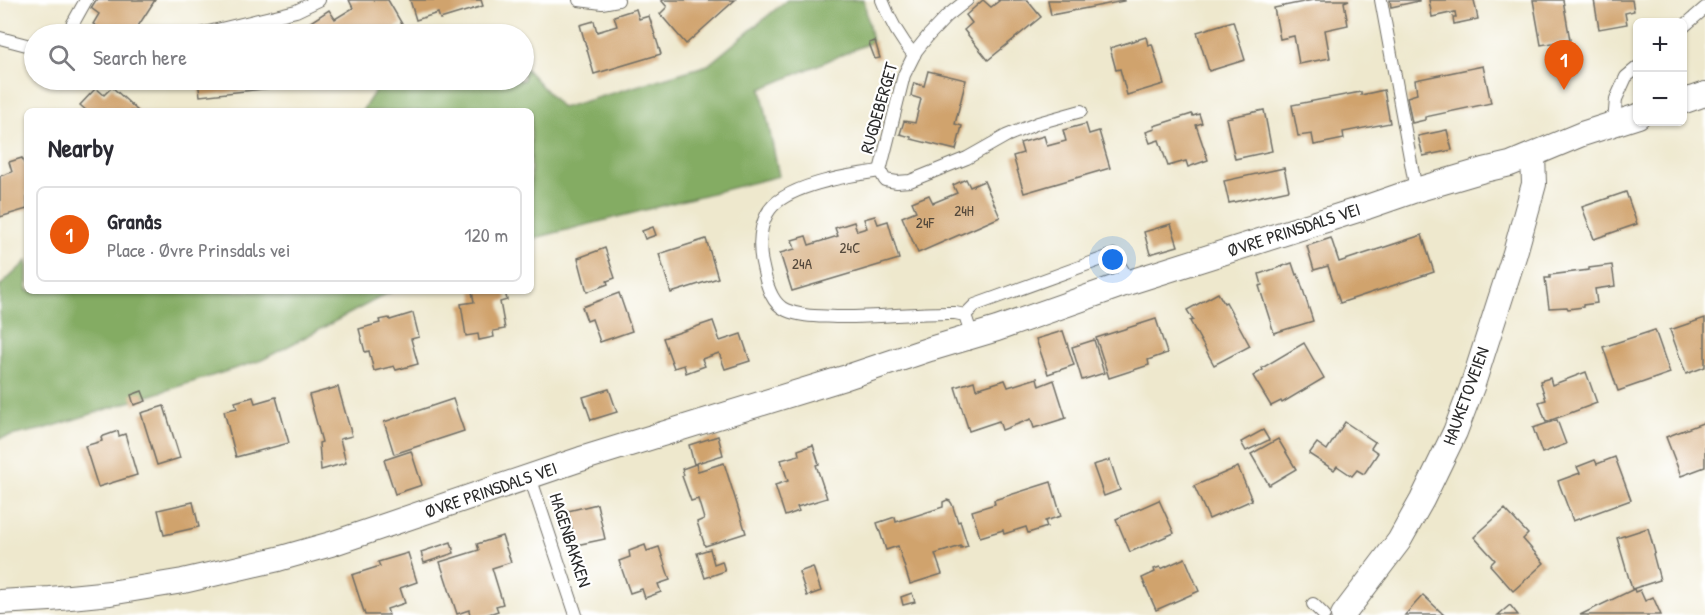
<!DOCTYPE html>
<html lang="en">
<head>
<meta charset="utf-8">
<style>
  :root { --surface:#fff; --page:#f2f2f3; --text:#2b2b33; --muted:#7c7c81; --line:#e1e1e2; --accent:#ea580c }
  body { margin:0; font-family:"Patrick Hand",sans-serif; background:var(--page); color:var(--text) }
  .controls { position:absolute; right:18px; top:18px; display:grid; overflow:hidden; border-radius:9px; box-shadow:0 2px 4px #0004 }
  .controls button { width:54px; height:54px; display:grid; place-items:center; padding:0; border:0; border-bottom:2px solid var(--line); background:var(--surface); color:var(--text); font:30px sans-serif }
  .you { position:absolute; left:1113px; top:260px; width:21px; height:21px; margin:-15px; border:4px solid #fff; border-radius:50%; background:#1a73e8; box-shadow:0 0 0 9px #1a73e833 }
  .badge { display:grid; place-items:center; width:39px; height:39px; border-radius:50%; background:var(--accent); color:#fff; font-size:20px; font-weight:700 }
  .pin { position:absolute; translate:-50% -50px; filter:drop-shadow(0 2px 3px #0008) }
  .pin::after { content:''; position:absolute; top:32px; width:21px; height:18px; background:inherit; clip-path:polygon(0 0,100% 0,50% 100%) }
  .list { margin:0; padding:0; list-style:none }
  h2 { display:flex; justify-content:space-between; align-items:center; height:78px; margin:0; padding:0 24px; font-size:26px }
  h2 small { font-size:20px; font-weight:400; color:var(--muted) }
  .list li { display:grid; grid-template-columns:39px 1fr auto; gap:18px; align-items:center; box-sizing:border-box; height:96px; margin:0 12px 12px; padding:0 12px; border:2px solid var(--line); border-radius:9px }
  .list b { display:block; font-size:22px; white-space:nowrap }
  .list p { margin:0; font-size:20px; white-space:nowrap; color:var(--muted) }
  .list em { font-size:20px; font-style:normal; color:var(--muted) }
  .icon { flex:none; width:33px; height:33px; fill:none; stroke:currentColor; stroke-width:2; stroke-linecap:round; stroke-linejoin:round }
  .map { position:relative; flex:none; width:1705px; height:615px; overflow:hidden }
  .search { position:absolute; background:var(--surface); box-shadow:0 2px 4px #0004; left:24px; top:24px; width:510px; height:66px; display:flex; align-items:center; gap:15px; box-sizing:border-box; padding:0 21px; border-radius:33px; color:var(--muted); font-size:22px }
  .panel { position:absolute; background:var(--surface); box-shadow:0 2px 4px #0004; left:24px; top:108px; width:510px; height:186px; border-radius:9px }
  .map>svg:first-child { display:block }
  .forest { fill:#84ac63; stroke:#586c47; stroke-width:1.5 }
  .building { fill:#d0a36d }
  .lines { fill:none; stroke-linecap:round; stroke-linejoin:round }
  .lane-casing { stroke:#6f6d64; stroke-width:14 }
  .street-casing { stroke:#6f6d64; stroke-width:26 }
  .lane { stroke:#fff; stroke-width:12 }
  .street { stroke:#fff; stroke-width:24 }
  .labels { text-anchor:middle; stroke-width:4.5; stroke-linejoin:round; paint-order:stroke }
  .number-label { font-size:15px; fill:#54493c }
  .street-label { font-size:18px; fill:#2b2b2b; stroke:#fff }
</style>
</head>
<body>
<div class="map">
<svg width="1705" height="615" viewBox="0 0 1705 615">
  <rect width="100%" height="100%" fill="#fff"/>
  <filter id="ink" filterUnits="userSpaceOnUse"><feTurbulence type="fractalNoise" baseFrequency=".0167" numOctaves="2"/><feDisplacementMap in="SourceGraphic" scale="12" xChannelSelector="R" yChannelSelector="G"/><feConvolveMatrix kernelMatrix="1 2 1 2 8 2 1 2 1" color-interpolation-filters="sRGB"/></filter>
  <filter id="wash" filterUnits="userSpaceOnUse"><feTurbulence type="fractalNoise" baseFrequency=".008" numOctaves="4" result="noise"/><feDisplacementMap in="SourceGraphic" scale="24" xChannelSelector="R" yChannelSelector="G"/><feGaussianBlur stdDeviation="1.35" result="paint"/><feColorMatrix in="noise" values="0 0 0 0 0 0 0 0 0 0 0 0 0 0 0 0 0 1.4 0 .05"/><feComposite in="paint" operator="in"/></filter>
  <g filter="url(#wash)">
    <rect width="100%" height="100%" fill="#eee8cd"/>
    <g class="forest">
      <path d="M787,0h77l8,42 -111,47 18,87 -248,63v-128h-169l13,-20 36,-11h113v-13l38,41 146,-43z"/>
      <path d="M27,261v30h365l-130,69 -218,69 -44,9v-152z"/>
    </g>
    <g id="blocks">
      <g class="building">
        <path d="M96,0h59l-22,34h-23l-17,-10 6,-10 -8,-6z"/>
        <path d="M349,0h39l14,24 -17,10h-75l4,-2 -5,-9 20,-13 6,9 18,-11z"/>
        <path d="M410,0h71l2,6 -43,13 -2,-6 -22,7z"/>
        <path d="M661,0h74l-49,44 -26,-30 7,-7z"/>
        <path d="M983,0l8,7 8,-6 -1,-1h29l14,17 -53,43 -24,-30 8,-7 -6,-8z"/>
        <path d="M1048,0h76v1l-73,14z"/>
        <path d="M1313,0h36l-5,2 4,23 -23,5 5,28 -31,6 -5,-28 -14,3 -6,-31z"/>
        <path d="M1390,0h29v1l-28,6z"/>
        <path d="M1429,0h45l4,19 -24,5 -1,-7h3l-1,-5 -23,5z"/>
        <path d="M1533,0h30l7,40 -29,5z"/>
        <path d="M1594,0h38l2,11 -9,2 2,11 -28,5z"/>
        <path d="M636,9l3,10 10,-3 12,38 -67,20 -14,-49 14,-4 3,11 20,-6 -3,-10z"/>
        <path d="M1233,21l12,39 -36,11 -12,-39z"/>
        <path d="M1146,37l2,8 4,-1 12,40 -37,11 -7,-26 -4,1 -6,-22z"/>
        <path d="M875,41l5,17 -5,1 -6,-16z"/>
        <path d="M1483,66l8,37 -66,14v3l-13,3 -5,-26 10,-3 -2,-14z"/>
        <path d="M928,71l38,9 -11,44 7,2 -6,24 -45,-11v-2l-11,-3 4,-13 11,2 6,-24 -10,-3 1,-6 2,-7 10,3z"/>
        <path d="M198,80h100v5l-98,11z"/>
        <path d="M112,87l26,24h-51l-7,-6 16,-17 8,7z"/>
        <path d="M1384,90l6,33 -47,9 1,7 -30,6 -2,-11 -14,2 -6,-31 69,-13v3z"/>
        <path d="M1264,110l8,41 -37,8 -9,-41z"/>
        <path d="M1192,114l1,2 6,-2 3,9 -6,2 12,35 -20,7 -2,-6 -18,5 -9,-26 -9,3 -4,-11 9,-3 -1,-3z"/>
        <path d="M1086,124l3,10 10,-3 11,37 -86,25 -11,-37 10,-3 -3,-10 24,-7 3,10 19,-5 -3,-11z"/>
        <path d="M1447,130l5,20 -29,6 -5,-20z"/>
        <path d="M22,158l4,10h1v41l-27,8v-41l12,-4 -3,-10z"/>
        <path d="M1284,168l5,22 -60,13 -5,-22z"/>
        <path d="M966,179l4,8 14,-6 16,36 -82,36 -16,-36 14,-6 -4,-9 17,-7 4,8 24,-10 -4,-8z"/>
        <path d="M1626,192l11,32 -43,15 -12,-32z"/>
        <path d="M875,216l3,8 10,-3 11,38 -107,32 -12,-38 15,-4 -3,-9 14,-4 3,9 29,-9 -3,-8 19,-6 3,9 10,-3 -3,-9z"/>
        <path d="M1171,224l7,22 -28,8 -6,-22z"/>
        <path d="M653,227l3,8 -11,4 -3,-8z"/>
        <path d="M1422,235l12,37 -94,31 -12,-37 -14,4 -7,-24 24,-8 8,24z"/>
        <path d="M706,239l12,39 -47,15 -12,-39z"/>
        <path d="M605,248l10,30 -8,3 1,3 -21,8 -9,-34z"/>
        <path d="M1292,263l4,12 2,-1 15,47 -39,12 -15,-47 3,-1 -3,-11z"/>
        <path d="M1612,265l3,21 -20,3 2,14 -14,2v2l-15,2 -1,-2 -18,1 -4,-30h5v-3l39,-5v-2z"/>
        <path d="M472,291h33l2,9 -7,2 5,27 -12,2 1,6 -15,3 -1,-6 -12,2 -5,-32 13,-2z"/>
        <path d="M619,293l13,38 -32,11 -8,-23 -5,2 -5,-14z"/>
        <path d="M1218,293l6,10 2,-1 24,44 -36,19 -24,-44 3,-1 -6,-10z"/>
        <path d="M413,313l6,24 -8,2 7,25 -22,6 -2,-4 -20,5 -5,-20 -4,1 -6,-23 21,-6 -1,-3 10,-2 1,2z"/>
        <path d="M1705,318v49l-19,7 -16,-44z"/>
        <path d="M1156,319l11,34 -19,7 1,5 -40,13 -13,-40z"/>
        <path d="M713,321l7,20 21,-7 9,27 -25,8 -6,-16 -17,6 3,7 -19,7 -2,-8 -10,3 -11,-30z"/>
        <path d="M1655,330l15,43 -52,18 -15,-44z"/>
        <path d="M1063,331l11,34 -26,9 -12,-35z"/>
        <path d="M1094,340l10,33 -22,7 -10,-33z"/>
        <path d="M1304,343l20,35 -42,25 -1,-2 -10,5 -18,-30 10,-6 -1,-2z"/>
        <path d="M1586,372l11,31 -51,19 -7,-20 7,-2 -6,-19 10,-3 2,7z"/>
        <path d="M1037,378l2,8 15,-6 12,38 -32,10 -3,-9 -29,11 -3,-9 -30,10 -14,-44 19,-6 2,8 29,-9 3,7z"/>
        <path d="M338,387l14,49 -12,3 6,24 -25,7 -2,-27 3,-1 -13,-47z"/>
        <path d="M609,389l8,23 -26,8 -8,-23z"/>
        <path d="M142,391l4,10 -12,4 -3,-10z"/>
        <path d="M253,397l2,6 21,-6 13,46 -53,14 -12,-46 13,-3 -2,-6z"/>
        <path d="M453,399l11,32 -70,23 -10,-32z"/>
        <path d="M164,406l16,52 -23,7 -16,-52z"/>
        <path d="M1557,420l9,24 -24,9 -9,-25z"/>
        <path d="M1345,422l30,20 -4,6 7,5 -14,21 -7,-4 -5,6 -15,-10 -3,4 -25,-16 8,-11 10,7z"/>
        <path d="M1705,422v45l-24,9 -15,-39z"/>
        <path d="M1263,430l6,10 -23,11 -5,-9z"/>
        <path d="M118,431l1,5 6,-2 12,41 -39,12 -13,-41 17,-5 -1,-4z"/>
        <path d="M718,436l5,19 -29,9 -5,-19z"/>
        <path d="M1278,439l18,30 -27,16 -18,-31z"/>
        <path d="M813,445l6,19 -3,1 11,33 -30,9 2,4 -14,5 -10,-31 13,-4 -7,-21 18,-5 -1,-5z"/>
        <path d="M411,451l11,34 -27,9 -11,-34z"/>
        <path d="M1615,457l16,43 -58,21 -15,-40 22,-8 -3,-6 18,-7 2,4z"/>
        <path d="M1110,460l10,30 -16,6 -11,-31z"/>
        <path d="M724,463l22,70 -41,13 -8,-24 7,-3 -6,-20 -7,2 -9,-25 2,-1 -2,-6 14,-5 2,7z"/>
        <path d="M1238,467l14,33 -43,19 -15,-33z"/>
        <path d="M1051,482l10,34 -16,5 2,6 -19,6 -2,-6 -22,7 -1,-4 -23,7 -8,-26 23,-7 -1,-4z"/>
        <path d="M947,500l3,1 2,3 6,18 2,-1 8,25 -7,2v-2l-26,8 7,20 -32,10 -12,-38 -12,4 -9,-27 18,-6 1,5 47,-15v-5z"/>
        <path d="M1159,500l15,33 -44,19 -14,-33z"/>
        <path d="M193,502l6,25 -35,8 -6,-25z"/>
        <path d="M597,504l8,35 -29,6 -8,-34z"/>
        <path d="M1505,509l23,25 -5,5 21,24 -31,28 -23,-26 5,-5 -21,-23z"/>
        <path d="M1648,528l7,25 -2,1 7,26 -28,9 -15,-51z"/>
        <path d="M502,536l9,26 -19,6 11,36 -7,2 2,5 -12,4h-16l-1,-5 -12,4 -17,-52 39,-12 -2,-6z"/>
        <path d="M451,542l3,11 -30,10 -3,-11z"/>
        <path d="M645,545l2,6 12,-4 11,33 -12,4 3,8 -16,6 -3,-9 -12,4 -11,-32 11,-4 -1,-6z"/>
        <path d="M710,549l4,15 8,-3 3,10 -20,7 -8,-25z"/>
        <path d="M408,553l9,29 -17,6 5,15 -18,6 2,6h-24l-13,-40 28,-9 -2,-4z"/>
        <path d="M1185,558l14,33 -43,19 -14,-32 13,-6 -1,-3 6,-2 1,2z"/>
        <path d="M813,567l8,24 -14,5 -8,-24z"/>
        <path d="M1634,589l1,3 5,-2 5,11 8,-4 8,18h-81z"/>
        <path d="M912,593l3,9 -12,3 -2,-8z"/>
        <path d="M1423,595l21,20h-39z"/>
        <path d="M1510,605l8,10h-20z"/>
      </g>
    </g>
  </g>
  <g filter="url(#ink)">
    <use href="#blocks" fill-opacity="0" stroke="#6f6d64" stroke-width="1.5"/>
    <g class="lines">
      <defs>
        <g id="lane">
          <path d="M579,0l23,3 16,-3"/>
          <path d="M882,0c8,21 18,39 32,55"/>
          <path d="M1381,0l35,190"/>
          <path d="M1682,28l23,-20"/>
          <path d="M67,34l19,-34"/>
          <path d="M200,34l96,-23 23,-11"/>
          <path d="M0,38l34,9"/>
          <path d="M1614,123l2,-24 10,-22 12,-10"/>
          <path d="M880,171l24,-96 12,-24 12,-15 19,-20 20,-16"/>
          <path d="M965,315l10,-10 138,-50 17,27"/>
          <path d="M972,336l-7,-21 -10,-2c-39,-1 -79,5 -119,4 -17,-1 -34,0 -50,-7 -14,-6 -19,-24 -22,-38 -5,-18 -6,-41 3,-58 14,-29 84,-39 113,-43l5,9 12,2 13,-1 57,-23 39,-22 32,-13 43,-12"/>
          <path d="M530,477l46,138"/>
          <path d="M1313,604l11,11"/>
        </g>
        <g id="street">
          <path d="M1682,102l23,-8"/>
          <path d="M0,602l50,-3 60,-6 73,-12 95,-22 53,-15 250,-85 263,-81 86,-29 67,-20 133,-47 237,-75 49,-17 68,-20 26,-6 72,-30 56,-18"/>
          <path d="M1343,615l56,-74 23,-41 33,-68 17,-45 43,-134 19,-69 -1,-29"/>
        </g>
      </defs>
      <use href="#lane" class="lane-casing"/>
      <use href="#street" class="street-casing"/>
      <use href="#lane" class="lane"/>
      <use href="#street" class="street"/>
    </g>
  </g>
  <g class="labels">
    <g class="number-label">
      <text x="964" y="216">24H</text>
      <text x="925" y="228">24F</text>
      <text x="850" y="253">24C</text>
      <text x="802" y="269">24A</text>
    </g>
    <g class="street-label">
      <text transform="translate(879 108) rotate(-74)" y="6">RUGDEBERGET</text>
      <text transform="translate(1294 230) rotate(-18)" y="6">ØVRE PRINSDALS VEI</text>
      <text transform="translate(1466 396) rotate(-70)" y="6">HAUKETOVEIEN</text>
      <text transform="translate(491 490) rotate(-19)" y="6">ØVRE PRINSDALS VEI</text>
      <text transform="translate(570 540) rotate(72)" y="6">HAGENBAKKEN</text>
    </g>
  </g>
</svg>
<div class="controls">
<button>+</button>
<button>−</button>
</div>
<div class="you"></div>
<div class="pin badge" style="left:1564px;top:90px">1</div>
<div class="search"><svg class="icon" aria-label="search" viewBox="0 0 24 24"><circle cx="10" cy="10" r="6"/><path d="M15 15l6 6"/></svg>Search here</div>
<section class="panel">
<h2>Nearby<small></small></h2>
<ul class="list">
<li><span class="badge">1</span><div><b>Granås</b><p>Place · Øvre Prinsdals vei</p></div><em>120 m</em></li>
</ul>
</section>
</div>
</body>
</html>
